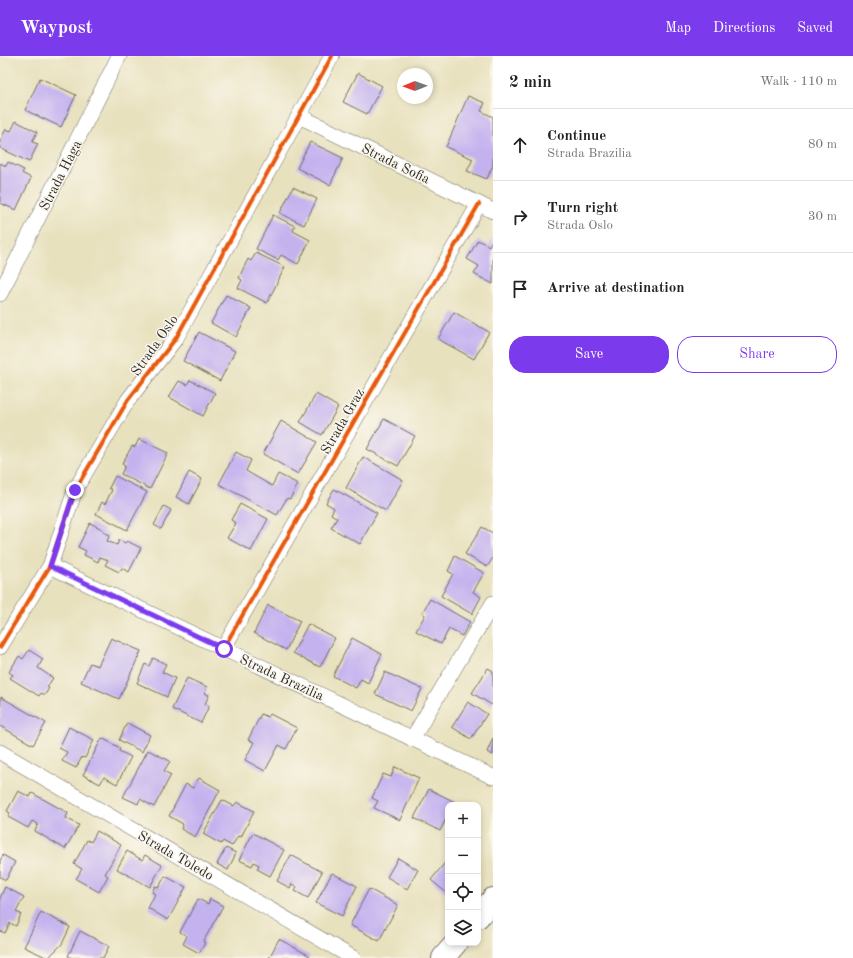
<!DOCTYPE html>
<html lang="en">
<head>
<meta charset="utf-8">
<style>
  :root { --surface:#fff; --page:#f6f6f6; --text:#222; --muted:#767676; --line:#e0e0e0; --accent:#7c3aed }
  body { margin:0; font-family:"Old Standard TT",serif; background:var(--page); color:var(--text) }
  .controls { position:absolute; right:12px; bottom:12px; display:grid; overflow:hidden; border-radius:8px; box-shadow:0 2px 6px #0003 }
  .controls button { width:36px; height:36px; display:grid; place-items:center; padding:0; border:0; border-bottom:1px solid var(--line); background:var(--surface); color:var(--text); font:20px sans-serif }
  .compass { position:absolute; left:397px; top:12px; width:36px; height:36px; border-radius:50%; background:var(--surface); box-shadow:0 2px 6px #0003; rotate:269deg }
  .stop { position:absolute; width:12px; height:12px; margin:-9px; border:3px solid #7c3aed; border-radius:50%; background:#fff }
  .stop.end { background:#7c3aed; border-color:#fff; box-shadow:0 1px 4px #0008 }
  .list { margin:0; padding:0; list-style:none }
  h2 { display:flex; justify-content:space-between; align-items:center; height:52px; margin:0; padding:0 16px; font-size:17px }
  h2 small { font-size:13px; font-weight:400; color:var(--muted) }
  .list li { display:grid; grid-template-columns:26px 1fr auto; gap:12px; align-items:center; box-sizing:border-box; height:72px; padding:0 16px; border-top:1px solid var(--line) }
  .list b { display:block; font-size:15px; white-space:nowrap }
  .list p { margin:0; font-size:13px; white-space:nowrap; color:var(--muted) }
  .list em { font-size:13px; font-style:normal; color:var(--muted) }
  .actions { display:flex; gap:8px; padding:12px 16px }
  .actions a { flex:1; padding:9px 0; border:1px solid var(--accent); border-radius:16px; text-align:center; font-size:14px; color:var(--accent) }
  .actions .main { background:var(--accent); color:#fff }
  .icon { flex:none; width:22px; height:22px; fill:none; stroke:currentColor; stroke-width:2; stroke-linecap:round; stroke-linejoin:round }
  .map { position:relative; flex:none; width:493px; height:902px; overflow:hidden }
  header { display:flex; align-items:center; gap:24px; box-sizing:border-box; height:56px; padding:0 20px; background:var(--accent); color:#fff }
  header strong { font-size:19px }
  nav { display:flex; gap:22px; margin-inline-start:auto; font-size:14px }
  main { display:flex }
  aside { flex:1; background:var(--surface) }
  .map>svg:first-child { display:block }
  .building { fill:#c4b2ef }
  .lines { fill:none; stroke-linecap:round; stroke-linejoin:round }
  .street-casing { stroke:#6d6b5e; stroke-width:16 }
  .secondary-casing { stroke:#6d6b5e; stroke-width:24 }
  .street { stroke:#fff; stroke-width:15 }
  .secondary { stroke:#fff; stroke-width:22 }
  .cycleway-casing { stroke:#fbf7ec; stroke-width:6 }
  .cycleway { stroke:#e8590c; stroke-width:4 }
  .route { stroke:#7c3aed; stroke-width:5 }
  .labels { text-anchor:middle; stroke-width:3; stroke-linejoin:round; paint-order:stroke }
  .street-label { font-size:14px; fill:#2b2b2b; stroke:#fbf7ec }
</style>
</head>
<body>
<header>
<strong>Waypost</strong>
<nav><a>Map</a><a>Directions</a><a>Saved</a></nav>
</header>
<main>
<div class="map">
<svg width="493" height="902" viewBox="0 0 493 902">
  <rect width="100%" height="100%" fill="#fbf7ec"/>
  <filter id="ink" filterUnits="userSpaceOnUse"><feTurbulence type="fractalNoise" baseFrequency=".025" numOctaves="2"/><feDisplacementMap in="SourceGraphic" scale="8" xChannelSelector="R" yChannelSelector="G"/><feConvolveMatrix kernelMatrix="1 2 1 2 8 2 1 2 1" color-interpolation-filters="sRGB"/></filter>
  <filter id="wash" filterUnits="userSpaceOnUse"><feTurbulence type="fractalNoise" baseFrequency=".012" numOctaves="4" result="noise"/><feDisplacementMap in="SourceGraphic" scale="16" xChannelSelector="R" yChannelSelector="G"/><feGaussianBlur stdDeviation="0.9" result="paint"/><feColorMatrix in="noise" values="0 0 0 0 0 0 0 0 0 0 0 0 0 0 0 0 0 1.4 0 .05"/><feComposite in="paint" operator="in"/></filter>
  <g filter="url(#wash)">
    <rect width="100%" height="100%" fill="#e8e1be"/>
    <g id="blocks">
      <g class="building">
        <path d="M358,17l24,13 -15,28 -24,-12z"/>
        <path d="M40,22l36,17 -15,32 -36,-17z"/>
        <path d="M468,40l17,7 -4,8 12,6v50h-1l-5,12 -20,-8 6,-12 -27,-12z"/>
        <path d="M16,65l21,11 -5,10 6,2 -9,18 -29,-14v-7l6,-12 5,2z"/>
        <path d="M310,86l33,16 -13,27 -33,-17z"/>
        <path d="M8,106l16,8 -2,3 9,5 -15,32 -16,-7v-40l6,3z"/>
        <path d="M293,131l24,12 -13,26 -24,-12z"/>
        <path d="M273,159l22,11 -2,5 17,9 -12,24 -17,-9 -3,5 -22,-11z"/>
        <path d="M493,182v46l-19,-10 5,-8 -12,-7 11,-19 11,6z"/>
        <path d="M256,197l29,14 -18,36 -29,-15 4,-8 -3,-2 4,-9 5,-10 3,2z"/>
        <path d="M226,239l25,13 -15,29 -25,-14z"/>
        <path d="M454,256l35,20 -15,27 -36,-20z"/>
        <path d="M199,276l36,19 -15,30 -37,-20z"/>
        <path d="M190,324l25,13 -12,23 -34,-19 10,-16 8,4z"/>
        <path d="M316,338l22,13 -16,28 -22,-13z"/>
        <path d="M384,363l31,17 -17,30 -31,-17z"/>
        <path d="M281,365l36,21 -19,32 -35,-20z"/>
        <path d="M139,383l29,14 -18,36 -29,-15 4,-8 -3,-2 10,-18 3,1z"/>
        <path d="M236,396l15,8 -5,11 26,15 6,-12 20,10 -8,15 -3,-1 -10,17 -58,-31z"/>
        <path d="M363,401l40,23 -17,31 -40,-23z"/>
        <path d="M189,416l13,7 -13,25 -13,-7z"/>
        <path d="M115,420l32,16 -20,38 -31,-16 6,-12 3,2 7,-14 -3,-2z"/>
        <path d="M334,433l43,24 -17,31 -29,-16 6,-10 -6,-4 3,-6 -8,-5z"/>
        <path d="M240,448l28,15 -17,32 -24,-13 9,-15 -5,-3z"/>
        <path d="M164,450l7,4 -10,19 -7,-4z"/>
        <path d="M90,467l14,7 -1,2 7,3 -3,6 10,4 2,-5 6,3 2,-2 14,7 -12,24 -7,-4 -3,4 -14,-7 3,-5 -8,-3 -2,5 -14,-7 2,-4 -8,-4z"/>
        <path d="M482,471l11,6v25l-6,9 -22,-13z"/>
        <path d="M455,500l29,17 -11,19 8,5 -9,17 -31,-18 12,-22 -5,-3z"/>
        <path d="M430,543l40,23 -8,14 -13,-7 -8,15 -25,-13 9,-16 -3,-2z"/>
        <path d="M268,549l32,16 -14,29 -32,-17z"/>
        <path d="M308,568l27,14 -15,29 -27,-14z"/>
        <path d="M111,582l30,13 -22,48 -38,-17 9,-19 8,3z"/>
        <path d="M352,582l30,16 -14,29 -7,-4 -5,9 -23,-12z"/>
        <path d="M29,594l14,9 -5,9 15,10 -6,9 2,1 -4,7 -4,-2 -2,3 -29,-18 3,-3 -4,-3 10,-16 4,3z"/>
        <path d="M153,602l13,6 -4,8 13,6 -8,19 -30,-14 8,-19 4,2z"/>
        <path d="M488,612l5,3v32l-1,2 -20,-12z"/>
        <path d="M385,616l37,17 -11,22 -36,-17z"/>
        <path d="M187,622l20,9 -2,6 4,2 -4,9 4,2 -8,17 -29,-14z"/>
        <path d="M1,641l45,26 -13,22 -33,-19z"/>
        <path d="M468,646l19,12 -16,25 -19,-12z"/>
        <path d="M261,658l7,3 2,-3 27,14 -11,21 -7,-4 -14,26 -20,-11 9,-18 -6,-2z"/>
        <path d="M127,667l23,12 -8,17 -23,-12z"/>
        <path d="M69,671l25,13 -9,18 -3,-1 -6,11 -14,-7 5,-9 -8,-4z"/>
        <path d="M102,682l18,10 -1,3 12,6 -14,27 -13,-7 -4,7 -17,-9z"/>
        <path d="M493,682v17l-6,-3z"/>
        <path d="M148,694l22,11 -6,10 7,4 -17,32 -14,-8 -2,5 -15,-7z"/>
        <path d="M395,711l24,11 -19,42 -26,-12 4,-7 -6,-3 11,-24 8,3z"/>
        <path d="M199,722l21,12 -25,47 -14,-8 2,-5 -14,-8 17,-32 7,4z"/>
        <path d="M429,733l26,13 -2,3h-5v10l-8,16 -26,-13z"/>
        <path d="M18,735l12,6 2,-4 36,20 -2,5 13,7 -14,24 -30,-18 3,-7 -6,-3 -4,7 -20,-11 2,-4 -3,-2z"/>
        <path d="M222,744l12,6 3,-4 17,9 -13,26 -3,-1 -6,10 -9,-5 -2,3 -18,-10z"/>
        <path d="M97,775l24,14 -16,29 3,2 -9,16 -23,-13 6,-10 -8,-5 13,-24 4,2z"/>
        <path d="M253,777l31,17 -14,26 -13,-7 2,-4 -5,-3 -2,4 -13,-6z"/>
        <path d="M226,792l10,5 -8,17 -11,-6z"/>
        <path d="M127,795l15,9 3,-5 17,10 -12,22 -33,-18z"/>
        <path d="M3,799l12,7 -9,18 -6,-3v-16z"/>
        <path d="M291,799l31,17 -14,26 -13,-7 2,-4 -5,-3 -2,4 -13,-7z"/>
        <path d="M398,802l20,12 -11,19 -20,-12z"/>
        <path d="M448,803v35l-17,-14z"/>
        <path d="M332,817l25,13 -15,30 -26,-13z"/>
        <path d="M165,820l21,11 -18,33 -20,-12 7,-14 -3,-2 3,-6 4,1z"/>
        <path d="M5,831l19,10 -8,15 5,2 -5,12 -6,-3 -5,10 -5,-2v-33z"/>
        <path d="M369,833l29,16 -19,36 -29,-16z"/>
        <path d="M198,843l10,5 2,-5 13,7 -20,36 2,1 -6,10 -16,-9 4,-8 -7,-4z"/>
        <path d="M41,856l29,15 -8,17 -14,14 -24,-11z"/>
        <path d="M80,875l29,15 -6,12h-31l-4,-2z"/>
        <path d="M279,883l31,17 -2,2h-39z"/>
      </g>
    </g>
  </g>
  <g filter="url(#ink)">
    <use href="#blocks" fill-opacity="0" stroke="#6d6b5e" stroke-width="1"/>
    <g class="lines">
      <defs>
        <g id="street">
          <path d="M299,60l194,95"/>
          <path d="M0,238l119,-238"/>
          <path d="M50,510l443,211"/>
          <path d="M0,591l50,-81 25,-76 53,-90 48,-62 156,-282"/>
          <path d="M223,593l256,-445"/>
          <path d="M412,683l81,-136"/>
          <path d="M0,696l353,206"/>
        </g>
        <g id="secondary">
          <path d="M478,861l15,-18"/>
          <path d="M443,902l13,-15"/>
        </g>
      </defs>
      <use href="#street" class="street-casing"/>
      <use href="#secondary" class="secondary-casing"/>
      <use href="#street" class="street"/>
      <use href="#secondary" class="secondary"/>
      <defs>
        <g id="cycleway">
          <path d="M0,591l50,-81 25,-76 53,-90 48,-62 156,-282"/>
          <path d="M223,593l256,-445"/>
        </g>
      </defs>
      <use href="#cycleway" class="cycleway-casing"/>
      <use href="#cycleway" class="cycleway"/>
    </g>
  </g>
  <g class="lines" filter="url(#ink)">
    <path class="route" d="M75,434l-25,76 174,83"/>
  </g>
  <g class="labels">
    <g class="street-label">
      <text transform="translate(396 107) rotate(26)" y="5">Strada Sofia</text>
      <text transform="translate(60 119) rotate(-63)" y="5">Strada Haga</text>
      <text transform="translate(154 289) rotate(-55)" y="5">Strada Oslo</text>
      <text transform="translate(342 365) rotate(-60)" y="5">Strada Graz</text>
      <text transform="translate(282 621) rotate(25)" y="5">Strada Brazilia</text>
      <text transform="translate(176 799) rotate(30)" y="5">Strada Toledo</text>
    </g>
  </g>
</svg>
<div class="controls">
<button>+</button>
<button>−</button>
<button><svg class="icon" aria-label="locate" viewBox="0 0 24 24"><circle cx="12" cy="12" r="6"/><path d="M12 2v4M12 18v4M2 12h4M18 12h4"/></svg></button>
<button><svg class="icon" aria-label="layers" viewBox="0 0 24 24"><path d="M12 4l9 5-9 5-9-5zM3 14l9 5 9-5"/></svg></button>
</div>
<svg class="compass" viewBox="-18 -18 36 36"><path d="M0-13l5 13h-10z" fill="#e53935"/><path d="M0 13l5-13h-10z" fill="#767676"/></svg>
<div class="stop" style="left:224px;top:593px"></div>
<div class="stop end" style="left:75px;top:434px"></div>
</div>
<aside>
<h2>2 min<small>Walk · 110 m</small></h2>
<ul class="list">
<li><svg class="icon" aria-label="ahead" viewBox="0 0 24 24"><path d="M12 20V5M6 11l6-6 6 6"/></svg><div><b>Continue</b><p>Strada Brazilia</p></div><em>80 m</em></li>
<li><svg class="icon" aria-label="right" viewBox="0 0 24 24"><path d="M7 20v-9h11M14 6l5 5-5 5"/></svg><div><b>Turn right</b><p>Strada Oslo</p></div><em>30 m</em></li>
<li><svg class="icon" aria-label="arrive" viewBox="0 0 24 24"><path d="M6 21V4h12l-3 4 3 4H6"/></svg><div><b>Arrive at destination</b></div></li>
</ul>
<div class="actions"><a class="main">Save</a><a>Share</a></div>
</aside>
</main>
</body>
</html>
